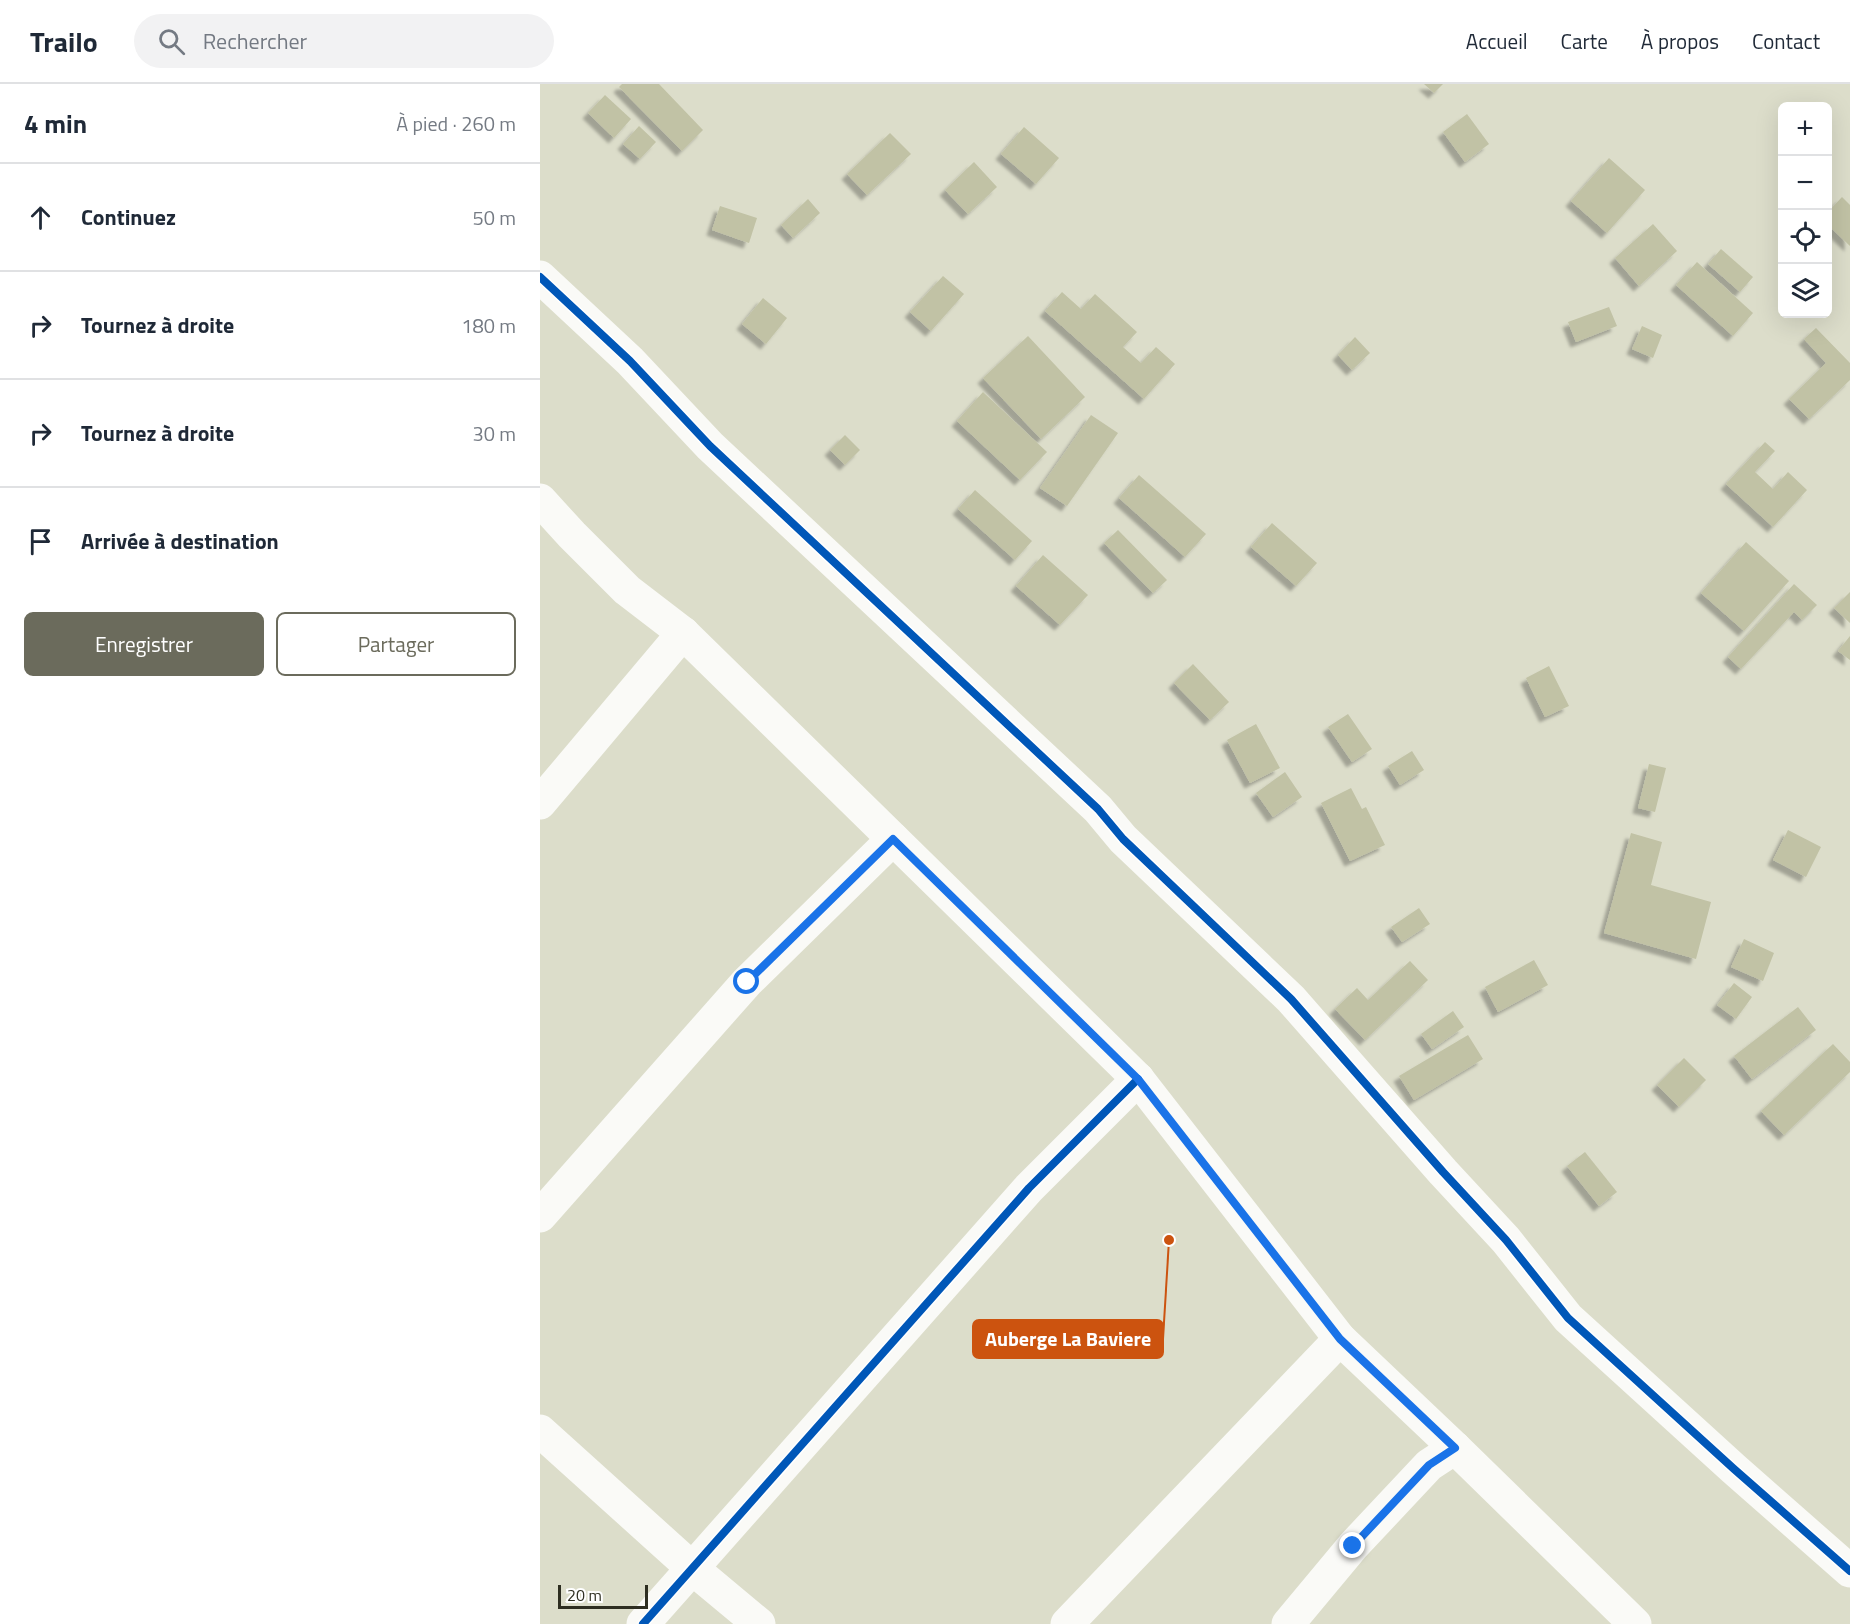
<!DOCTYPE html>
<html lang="fr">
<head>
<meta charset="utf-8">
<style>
  :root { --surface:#fff; --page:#f2f2f3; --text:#1f2937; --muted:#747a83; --line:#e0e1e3; --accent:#6b6b5c }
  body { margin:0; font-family:"Titillium Web",sans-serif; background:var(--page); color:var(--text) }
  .controls { position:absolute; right:18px; top:18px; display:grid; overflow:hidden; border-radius:9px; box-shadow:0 6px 24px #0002 }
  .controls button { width:54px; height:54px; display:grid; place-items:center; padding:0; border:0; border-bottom:2px solid var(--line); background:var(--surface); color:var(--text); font:30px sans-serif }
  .scale { position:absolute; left:18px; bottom:15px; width:90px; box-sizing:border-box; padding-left:6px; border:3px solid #2e2e21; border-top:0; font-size:16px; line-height:21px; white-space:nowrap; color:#2e2e21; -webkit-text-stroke:4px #fff; paint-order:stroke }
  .stop { position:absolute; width:18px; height:18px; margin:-14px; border:4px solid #1a73e8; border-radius:50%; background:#fff }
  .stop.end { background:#1a73e8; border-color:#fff; box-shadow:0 2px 6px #0008 }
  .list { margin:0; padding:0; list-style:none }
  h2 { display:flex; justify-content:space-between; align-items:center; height:78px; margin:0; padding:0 24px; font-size:26px }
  h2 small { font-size:20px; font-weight:400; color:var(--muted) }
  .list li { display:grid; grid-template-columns:39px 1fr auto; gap:18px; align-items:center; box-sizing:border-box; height:108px; padding:0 24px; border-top:2px solid var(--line) }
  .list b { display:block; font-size:22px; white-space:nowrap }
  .list em { font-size:20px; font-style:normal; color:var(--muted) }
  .actions { display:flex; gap:12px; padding:18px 24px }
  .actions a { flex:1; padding:14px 0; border:2px solid var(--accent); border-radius:9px; text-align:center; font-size:21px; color:var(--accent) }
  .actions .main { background:var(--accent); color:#fff }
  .icon { flex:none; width:33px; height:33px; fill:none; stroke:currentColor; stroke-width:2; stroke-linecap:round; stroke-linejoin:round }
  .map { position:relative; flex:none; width:1310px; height:1540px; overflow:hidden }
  header { display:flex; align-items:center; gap:36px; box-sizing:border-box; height:84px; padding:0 30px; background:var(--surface); border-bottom:2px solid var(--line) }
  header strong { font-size:28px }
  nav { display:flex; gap:33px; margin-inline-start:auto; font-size:21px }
  .search { width:420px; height:54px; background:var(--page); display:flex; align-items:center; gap:15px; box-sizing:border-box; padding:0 21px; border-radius:33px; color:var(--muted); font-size:22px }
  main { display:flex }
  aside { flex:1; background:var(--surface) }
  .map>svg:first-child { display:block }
  .building { fill:#c1c2a5; filter:url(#shadow) }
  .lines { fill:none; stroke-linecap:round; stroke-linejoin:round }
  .minor { stroke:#fafaf7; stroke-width:33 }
  .cycleway-casing { stroke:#fff; stroke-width:11 }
  .cycleway { stroke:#0057b8; stroke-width:8 }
  .route { stroke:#1a73e8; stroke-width:8 }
  .leader { fill:none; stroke:#cc530f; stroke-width:2 }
  .callout-dot { fill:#cc530f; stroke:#fff; stroke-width:2 }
  .callout { fill:#cc530f; stroke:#cc530f; stroke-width:2 }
  .callout-label { font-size:20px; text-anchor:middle; font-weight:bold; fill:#fff }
</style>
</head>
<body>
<header>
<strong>Trailo</strong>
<div class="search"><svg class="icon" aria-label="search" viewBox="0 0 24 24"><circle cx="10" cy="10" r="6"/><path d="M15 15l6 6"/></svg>Rechercher</div>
<nav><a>Accueil</a><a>Carte</a><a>À propos</a><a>Contact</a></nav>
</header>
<main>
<aside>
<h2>4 min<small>À pied · 260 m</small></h2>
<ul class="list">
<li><svg class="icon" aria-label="ahead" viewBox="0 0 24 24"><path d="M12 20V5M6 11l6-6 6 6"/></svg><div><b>Continuez</b></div><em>50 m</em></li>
<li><svg class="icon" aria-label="right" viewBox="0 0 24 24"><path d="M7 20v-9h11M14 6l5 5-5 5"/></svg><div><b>Tournez à droite</b></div><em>180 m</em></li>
<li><svg class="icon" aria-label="right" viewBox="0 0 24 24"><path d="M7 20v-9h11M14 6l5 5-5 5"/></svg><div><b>Tournez à droite</b></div><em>30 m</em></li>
<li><svg class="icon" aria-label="arrive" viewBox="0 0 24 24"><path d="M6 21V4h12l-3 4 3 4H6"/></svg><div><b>Arrivée à destination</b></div></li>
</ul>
<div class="actions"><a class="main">Enregistrer</a><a>Partager</a></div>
</aside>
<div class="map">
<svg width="1310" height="1540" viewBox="0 0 1310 1540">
  <defs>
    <filter id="shadow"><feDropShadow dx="-5.5" dy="5.5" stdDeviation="1.5" flood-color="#0004"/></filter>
  </defs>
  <rect width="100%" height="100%" fill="#dcddca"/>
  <g class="building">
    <path d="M82,0h37l44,46 -21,21 -63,-64z"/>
    <path d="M884,0h19l-9,9z"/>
    <path d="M65,11l26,24 -17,19 -26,-25z"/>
    <path d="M927,30l22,30 -24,18 -22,-30z"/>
    <path d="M99,42l17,16 -16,17 -17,-15z"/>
    <path d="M484,43l35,31 -23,26 -35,-30z"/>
    <path d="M350,49l21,21 -44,41 -20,-21z"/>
    <path d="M1069,74l36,32 -38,43 -36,-32z"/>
    <path d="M434,78l23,25 -29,27 -23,-24z"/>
    <path d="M1302,113l8,8v41l-22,-21v-13z"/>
    <path d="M268,115l12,14 -27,25 -12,-13z"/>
    <path d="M180,122l37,12 -8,25 -37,-13z"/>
    <path d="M1113,140l24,27 -38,35 -24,-28z"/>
    <path d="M1181,165l32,28 -13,15 -32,-28z"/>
    <path d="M1157,178l56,51 -20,23 -57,-51z"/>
    <path d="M403,192l21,18 -33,37 -21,-19z"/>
    <path d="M522,208l19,17 14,-15 42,38 -14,15 18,16 15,-16 19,17 -31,35 -99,-88z"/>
    <path d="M223,214l24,20 -21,26 -24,-20z"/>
    <path d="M1069,223l8,19 -41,16 -8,-20z"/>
    <path d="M1102,242l20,9 -9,23 -21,-9z"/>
    <path d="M1276,244l34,35v17l-41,39 -20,-20 37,-36 -22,-24z"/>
    <path d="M488,252l57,61 -44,42 -58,-61z"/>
    <path d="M815,253l15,16 -18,17 -14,-15z"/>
    <path d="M443,308l64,60 -27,28 -63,-59z"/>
    <path d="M551,331l27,18 -51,73 -27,-18z"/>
    <path d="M305,351l15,15 -15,15 -15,-15z"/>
    <path d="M1225,358l10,9 -20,21 18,17 15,-17 19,18 -34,37 -47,-43z"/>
    <path d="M599,391l67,59 -21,23 -66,-59z"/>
    <path d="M435,406l57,51 -17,19 -57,-51z"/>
    <path d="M732,439l45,40 -21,23 -45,-39z"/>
    <path d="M578,446l49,50 -14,13 -49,-50z"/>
    <path d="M1206,458l43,39 -45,50 -43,-38z"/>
    <path d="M503,471l45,40 -28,30 -44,-39z"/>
    <path d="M1254,500l23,21 -15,15 -8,-8 -53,57 -13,-12z"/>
    <path d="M1310,508v31l-16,-15z"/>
    <path d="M1310,552v24l-12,-9z"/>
    <path d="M653,580l36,38 -19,18 -36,-37z"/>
    <path d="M1009,582l20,40 -24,11 -19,-39z"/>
    <path d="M808,630l24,35 -20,13 -24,-35z"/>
    <path d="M716,640l24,44 -30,15 -23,-43z"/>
    <path d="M872,667l12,19 -24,15 -12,-19z"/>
    <path d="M1109,680l17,4 -11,44 -17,-4z"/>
    <path d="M745,688l17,25 -29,20 -17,-24z"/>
    <path d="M811,704l11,21 4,-2 19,38 -35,16 -29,-58z"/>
    <path d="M1248,746l33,17 -15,30 -33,-17z"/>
    <path d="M1091,749l31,9 -11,43 60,17 -15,57 -92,-26z"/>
    <path d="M879,824l11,16 -28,18 -11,-15z"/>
    <path d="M1204,855l30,14 -11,28 -32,-14z"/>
    <path d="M994,876l14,25 -50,27 -13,-25z"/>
    <path d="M870,877l18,19 -63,60 -30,-31 22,-21 11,12z"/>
    <path d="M1194,899l18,14 -16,22 -19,-14z"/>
    <path d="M1258,923l18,23 -64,49 -18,-23z"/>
    <path d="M913,927l11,16 -32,22 -11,-15z"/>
    <path d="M928,951l15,24 -69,41 -15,-24z"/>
    <path d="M1293,960l17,18v10l-66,63 -23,-24z"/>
    <path d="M1144,974l22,22 -27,27 -22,-22z"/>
    <path d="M1045,1068l32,40 -18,14 -32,-40z"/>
  </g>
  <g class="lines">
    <g class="minor">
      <path d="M0,193l90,84 80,85 388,363 25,30 168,160 152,173 63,68 62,78 166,151 116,102"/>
      <path d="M0,416l32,35 55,55 56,43 455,446 202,260 115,109 180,176"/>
      <path d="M0,719l143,-170"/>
      <path d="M0,1132l207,-234 146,-143"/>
      <path d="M0,1347l153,138 66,55"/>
      <path d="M103,1540l386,-436 109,-109"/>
      <path d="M527,1540l273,-285"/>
      <path d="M748,1540l65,-78 76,-81 26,-17"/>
    </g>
    <defs>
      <g id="cycleway">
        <path d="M0,193l90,84 80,85 388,363 25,30 168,160 152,173 63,68 62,78 166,151 116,102"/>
        <path d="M103,1540l386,-436 109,-109"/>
      </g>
    </defs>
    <use href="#cycleway" class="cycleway-casing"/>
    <use href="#cycleway" class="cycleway"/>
  </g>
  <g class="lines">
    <path class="route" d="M207,898l146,-143 245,240 202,260 115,109 -26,17 -76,81"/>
  </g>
  <path class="leader" d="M629 1156L623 1255"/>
  <circle class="callout-dot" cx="629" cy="1156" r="6"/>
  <rect class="callout" x="433" y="1236" width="190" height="38" rx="6"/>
  <g class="callout-label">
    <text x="528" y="1262">Auberge La Baviere</text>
  </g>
</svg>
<div class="controls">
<button>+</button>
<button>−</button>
<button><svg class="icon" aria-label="locate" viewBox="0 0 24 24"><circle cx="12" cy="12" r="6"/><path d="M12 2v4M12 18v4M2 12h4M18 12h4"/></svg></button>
<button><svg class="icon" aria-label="layers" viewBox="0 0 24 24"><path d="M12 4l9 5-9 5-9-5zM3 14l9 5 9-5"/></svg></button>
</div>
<div class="scale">20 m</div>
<div class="stop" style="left:207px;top:898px"></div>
<div class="stop end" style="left:813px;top:1462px"></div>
</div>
</main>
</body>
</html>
